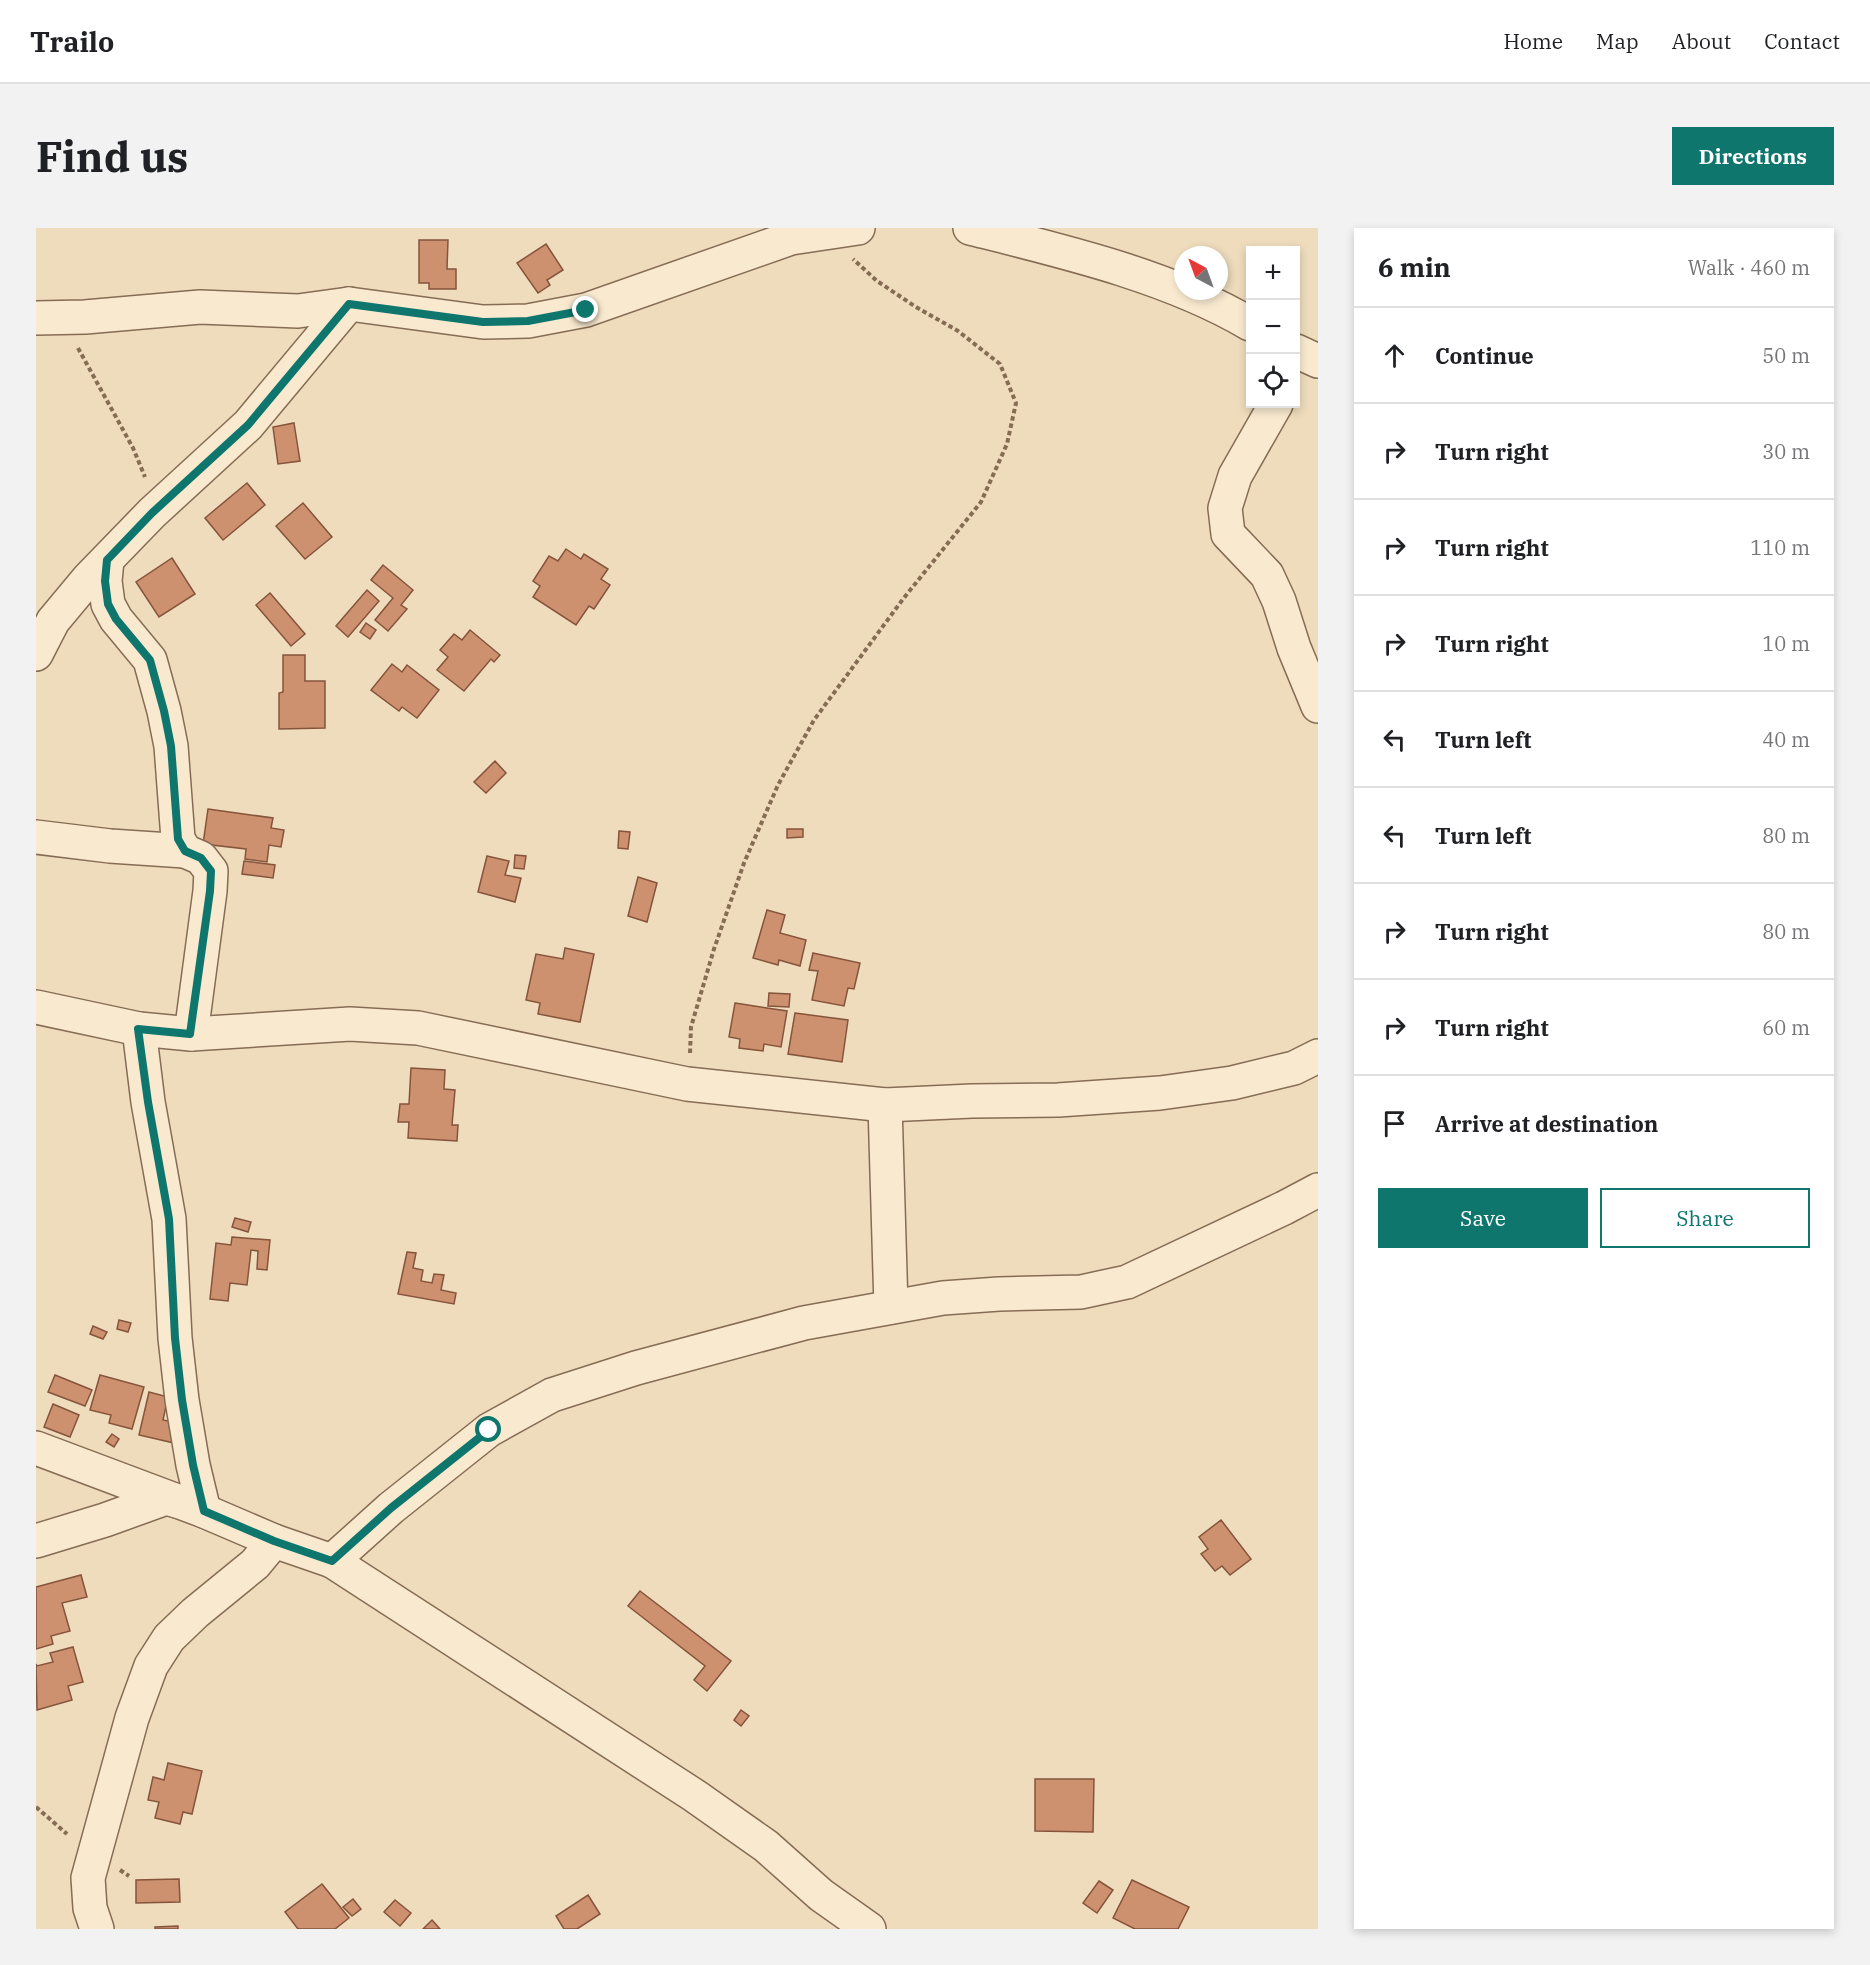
<!DOCTYPE html>
<html lang="en">
<head>
<meta charset="utf-8">
<style>
  :root { --surface:#fff; --page:#f2f2f2; --text:#202124; --muted:#757577; --line:#e0e0e0; --accent:#0f766e }
  body { margin:0; font-family:"IBM Plex Serif",serif; background:var(--page); color:var(--text) }
  .controls { position:absolute; right:18px; top:18px; display:grid; overflow:hidden; border-radius:0px; box-shadow:0 3px 9px #0003 }
  .controls button { width:54px; height:54px; display:grid; place-items:center; padding:0; border:0; border-bottom:2px solid var(--line); background:var(--surface); color:var(--text); font:30px sans-serif }
  .compass { position:absolute; left:1138px; top:18px; width:54px; height:54px; border-radius:50%; background:var(--surface); box-shadow:0 3px 9px #0003; rotate:319deg }
  .stop { position:absolute; width:18px; height:18px; margin:-14px; border:4px solid #0f766e; border-radius:50%; background:#fff }
  .stop.end { background:#0f766e; border-color:#fff; box-shadow:0 2px 6px #0008 }
  .list { margin:0; padding:0; list-style:none }
  h2 { display:flex; justify-content:space-between; align-items:center; height:78px; margin:0; padding:0 24px; font-size:26px }
  h2 small { font-size:20px; font-weight:400; color:var(--muted) }
  .list li { display:grid; grid-template-columns:39px 1fr auto; gap:18px; align-items:center; box-sizing:border-box; height:96px; padding:0 24px; border-top:2px solid var(--line) }
  .list b { display:block; font-size:22px; white-space:nowrap }
  .list em { font-size:20px; font-style:normal; color:var(--muted) }
  .actions { display:flex; gap:12px; padding:18px 24px }
  .actions a { flex:1; padding:14px 0; border:2px solid var(--accent); border-radius:0px; text-align:center; font-size:21px; color:var(--accent) }
  .actions .main { background:var(--accent); color:#fff }
  .icon { flex:none; width:33px; height:33px; fill:none; stroke:currentColor; stroke-width:2; stroke-linecap:round; stroke-linejoin:round }
  .map { position:relative; flex:none; width:1282px; height:1701px; overflow:hidden; border-radius:0px }
  header { display:flex; align-items:center; gap:36px; box-sizing:border-box; height:84px; padding:0 30px; background:var(--surface); border-bottom:2px solid var(--line) }
  header strong { font-size:28px }
  nav { display:flex; gap:33px; margin-inline-start:auto; font-size:21px }
  .intro { display:flex; align-items:center; justify-content:space-between; box-sizing:border-box; height:144px; padding:0 36px }
  h1 { margin:0; font-size:42px }
  .button { padding:15px 27px; border-radius:0px; background:var(--accent); color:#fff; font-size:21px; font-weight:700 }
  main { display:flex; gap:36px; padding:0 36px }
  aside { flex:1; background:var(--surface); border-radius:0px; box-shadow:0 3px 9px #0003 }
  .map>svg:first-child { display:block }
  .building { fill:#ce9170; stroke:#85543b; stroke-width:1.5 }
  .lines { fill:none; stroke-linecap:round; stroke-linejoin:round }
  .minor-casing { stroke:#866c55; stroke-width:36 }
  .path { stroke:#866c55; stroke-width:4; stroke-dasharray:4.5 3; stroke-linecap:butt }
  .minor { stroke:#f9eacf; stroke-width:33 }
  .route { stroke:#0f766e; stroke-width:8 }
</style>
</head>
<body>
<header>
<strong>Trailo</strong>
<nav><a>Home</a><a>Map</a><a>About</a><a>Contact</a></nav>
</header>
<div class="intro"><h1>Find us</h1><a class="button">Directions</a></div>
<main>
<div class="map">
<svg width="1282" height="1701" viewBox="0 0 1282 1701">
  <rect width="100%" height="100%" fill="#eedcbc"/>
  <g class="building">
    <path d="M383,12h29l-1,29h9v20h-27v-6h-10z"/>
    <path d="M510,16l17,26 -16,10 3,5 -12,8 -21,-30z"/>
    <path d="M258,195l6,38 -22,3 -5,-37z"/>
    <path d="M211,255l18,22 -42,35 -18,-22z"/>
    <path d="M267,275l29,34 -27,22 -29,-33z"/>
    <path d="M530,321l15,10 3,-5 24,15 -7,10 9,6 -16,24 -5,-3 -13,19 -43,-28 7,-11 -7,-5 16,-25 9,5z"/>
    <path d="M136,330l23,36 -36,23 -23,-35z"/>
    <path d="M347,337l30,25 -12,15 6,4 -19,22 -13,-11 18,-22 -22,-18z"/>
    <path d="M331,362l12,11 -31,36 -12,-11z"/>
    <path d="M234,365l35,41 -14,12 -35,-41z"/>
    <path d="M330,395l10,7 -6,9 -10,-7z"/>
    <path d="M434,402l30,25 -6,7 -3,-3 -27,32 -27,-21 11,-13 -8,-7 14,-16 8,6z"/>
    <path d="M247,427h22v26h20v47l-46,1v-36l4,-1z"/>
    <path d="M356,436l10,8 5,-7 32,25 -22,28 -15,-11 -3,4 -28,-21z"/>
    <path d="M459,533l11,12 -20,20 -12,-11z"/>
    <path d="M172,581l65,9 -2,10 13,2 -3,17 -12,-2 -2,17 -22,-3 1,-10 -43,-5z"/>
    <path d="M751,601h16v8l-16,1z"/>
    <path d="M583,603l11,1 -2,17 -10,-1z"/>
    <path d="M479,627l11,1 -2,13 -10,-1z"/>
    <path d="M451,628l22,5 -4,14 16,3 -6,24 -37,-10z"/>
    <path d="M208,633l31,4 -2,13 -31,-4z"/>
    <path d="M602,649l19,6 -10,39 -19,-6z"/>
    <path d="M731,682l18,5 -5,18 26,7 -6,26 -21,-6 -1,5 -25,-7z"/>
    <path d="M529,720l29,6 -14,68 -42,-8 2,-11 -14,-3 10,-46 27,5z"/>
    <path d="M777,725l47,10 -6,26 -6,-1 -4,18 -32,-6 6,-29 -9,-1z"/>
    <path d="M733,765l21,1 -1,13 -21,-1z"/>
    <path d="M699,775l52,8 -6,36 -17,-3 -1,7 -24,-3 1,-9 -11,-2z"/>
    <path d="M759,785l53,7 -6,42 -54,-8z"/>
    <path d="M375,840l34,2 -1,19 11,1 -3,35h6l-1,16 -49,-3 1,-16h-11l2,-18h9z"/>
    <path d="M199,990l16,4 -3,10 -16,-5z"/>
    <path d="M196,1009l38,3 -3,30 -10,-1 1,-18 -7,-1 -4,35 -17,-2 -2,18 -18,-2 6,-56 15,2z"/>
    <path d="M371,1024l9,1 -3,15 10,2 -2,11 11,2 2,-9 10,1 -3,15 15,3 -2,11 -56,-10z"/>
    <path d="M83,1092l12,3 -3,9 -11,-3z"/>
    <path d="M57,1098l14,6 -4,7 -13,-5z"/>
    <path d="M19,1147l37,15 -7,16 -37,-14z"/>
    <path d="M64,1147l44,12 -12,42 -23,-6 2,-8 -21,-5z"/>
    <path d="M113,1164l19,5 -5,23 15,3 -4,20 -35,-8z"/>
    <path d="M17,1176l26,11 -9,22 -26,-10z"/>
    <path d="M76,1206l7,5 -5,8 -8,-5z"/>
    <path d="M1185,1292l30,39 -21,16 -8,-9 -7,5 -14,-17 7,-5 -9,-12z"/>
    <path d="M45,1347l6,22 -25,6 8,28 -19,5 2,8 -17,5v-62z"/>
    <path d="M604,1363l91,70 -24,30 -13,-11 11,-14 -77,-60z"/>
    <path d="M37,1419l10,35 -15,4 4,14 -35,10 -1,-46 1,2 16,-4 -3,-9z"/>
    <path d="M705,1482l8,6 -8,10 -7,-6z"/>
    <path d="M132,1535l34,8 -10,43 -9,-2 -3,12 -25,-6 4,-16 -11,-2 5,-23 11,3z"/>
    <path d="M999,1551h59l-1,53 -58,-1z"/>
    <path d="M143,1651l1,23 -44,1v-23z"/>
    <path d="M1096,1652l57,27 -11,22h-43l-22,-11z"/>
    <path d="M1063,1653l14,9 -16,23 -14,-10z"/>
    <path d="M286,1656l27,34 -14,11h-37l-13,-17z"/>
    <path d="M552,1667l12,19 -23,15h-13l-8,-13z"/>
    <path d="M317,1671l8,10 -9,7 -9,-9z"/>
    <path d="M359,1672l16,13 -11,13 -16,-14z"/>
    <path d="M396,1692l8,9h-17z"/>
    <path d="M142,1698v3h-23v-2z"/>
  </g>
  <g class="lines">
    <defs>
      <g id="minor">
        <path d="M934,0c92,23 199,48 280,96"/>
        <path d="M0,90l49,-1 115,-10 98,4 51,-7 134,18 45,-1 58,-11 205,-72 67,-10"/>
        <path d="M1260,123l22,10"/>
        <path d="M1240,176l-41,72 -10,32 3,26 39,41 12,26 15,47 24,58"/>
        <path d="M71,332l-2,21 3,23 8,15 34,41 14,51 7,35 7,93 7,12 16,7 10,13 -1,20 -19,143"/>
        <path d="M0,426l17,-33 35,-42 64,-66 96,-88 101,-121"/>
        <path d="M0,609l74,9 75,5"/>
        <path d="M0,779l103,22 52,5 159,-10 68,4 269,56 198,21 87,-4 86,-1 102,-7 72,-10 62,-15 24,-12"/>
        <path d="M103,801l9,73 21,117 6,119 7,62 11,65 11,46"/>
        <path d="M849,877l6,202"/>
        <path d="M0,1220l168,63 70,30 58,20 363,235 71,50 55,49 48,34"/>
        <path d="M0,1313l69,-21 61,-22 11,3"/>
        <path d="M296,1333l59,-53 98,-78 63,-35 84,-27 168,-45 139,-25 56,-4 82,-2 46,-10 157,-74 34,-18"/>
        <path d="M61,1701l-7,-21 -2,-30 44,-160 19,-52 18,-28 26,-25 60,-49 19,-23"/>
      </g>
    </defs>
    <use href="#minor" class="minor-casing"/>
    <g class="path">
      <path d="M42,120l55,100 12,29"/>
      <path d="M654,825l1,-26 23,-78 30,-86 34,-78 36,-65 89,-121 78,-97 26,-58 9,-41 -16,-39 -42,-33 -42,-24 -39,-26 -24,-22"/>
      <path d="M0,1579l31,27"/>
      <path d="M84,1642l9,6"/>
    </g>
    <use href="#minor" class="minor"/>
  </g>
  <g class="lines">
    <path class="route" d="M453,1202l-98,78 -59,53 -58,-20 -70,-30 -11,-46 -11,-65 -7,-62 -6,-119 -21,-117 -10,-73 52,5 20,-143 1,-20 -10,-13 -16,-7 -7,-12 -7,-93 -7,-35 -14,-51 -34,-41 -8,-15 -3,-23 2,-21 45,-47 96,-88 101,-121 134,18 45,-1 58,-11"/>
  </g>
</svg>
<div class="controls">
<button>+</button>
<button>−</button>
<button><svg class="icon" aria-label="locate" viewBox="0 0 24 24"><circle cx="12" cy="12" r="6"/><path d="M12 2v4M12 18v4M2 12h4M18 12h4"/></svg></button>
</div>
<svg class="compass" viewBox="-18 -18 36 36"><path d="M0-13l5 13h-10z" fill="#e53935"/><path d="M0 13l5-13h-10z" fill="#757577"/></svg>
<div class="stop" style="left:453px;top:1202px"></div>
<div class="stop end" style="left:550px;top:82px"></div>
</div>
<aside>
<h2>6 min<small>Walk · 460 m</small></h2>
<ul class="list">
<li><svg class="icon" aria-label="ahead" viewBox="0 0 24 24"><path d="M12 20V5M6 11l6-6 6 6"/></svg><div><b>Continue</b></div><em>50 m</em></li>
<li><svg class="icon" aria-label="right" viewBox="0 0 24 24"><path d="M7 20v-9h11M14 6l5 5-5 5"/></svg><div><b>Turn right</b></div><em>30 m</em></li>
<li><svg class="icon" aria-label="right" viewBox="0 0 24 24"><path d="M7 20v-9h11M14 6l5 5-5 5"/></svg><div><b>Turn right</b></div><em>110 m</em></li>
<li><svg class="icon" aria-label="right" viewBox="0 0 24 24"><path d="M7 20v-9h11M14 6l5 5-5 5"/></svg><div><b>Turn right</b></div><em>10 m</em></li>
<li><svg class="icon" aria-label="left" viewBox="0 0 24 24"><path d="M17 20v-9H6M10 6l-5 5 5 5"/></svg><div><b>Turn left</b></div><em>40 m</em></li>
<li><svg class="icon" aria-label="left" viewBox="0 0 24 24"><path d="M17 20v-9H6M10 6l-5 5 5 5"/></svg><div><b>Turn left</b></div><em>80 m</em></li>
<li><svg class="icon" aria-label="right" viewBox="0 0 24 24"><path d="M7 20v-9h11M14 6l5 5-5 5"/></svg><div><b>Turn right</b></div><em>80 m</em></li>
<li><svg class="icon" aria-label="right" viewBox="0 0 24 24"><path d="M7 20v-9h11M14 6l5 5-5 5"/></svg><div><b>Turn right</b></div><em>60 m</em></li>
<li><svg class="icon" aria-label="arrive" viewBox="0 0 24 24"><path d="M6 21V4h12l-3 4 3 4H6"/></svg><div><b>Arrive at destination</b></div></li>
</ul>
<div class="actions"><a class="main">Save</a><a>Share</a></div>
</aside>
</main>
</body>
</html>
